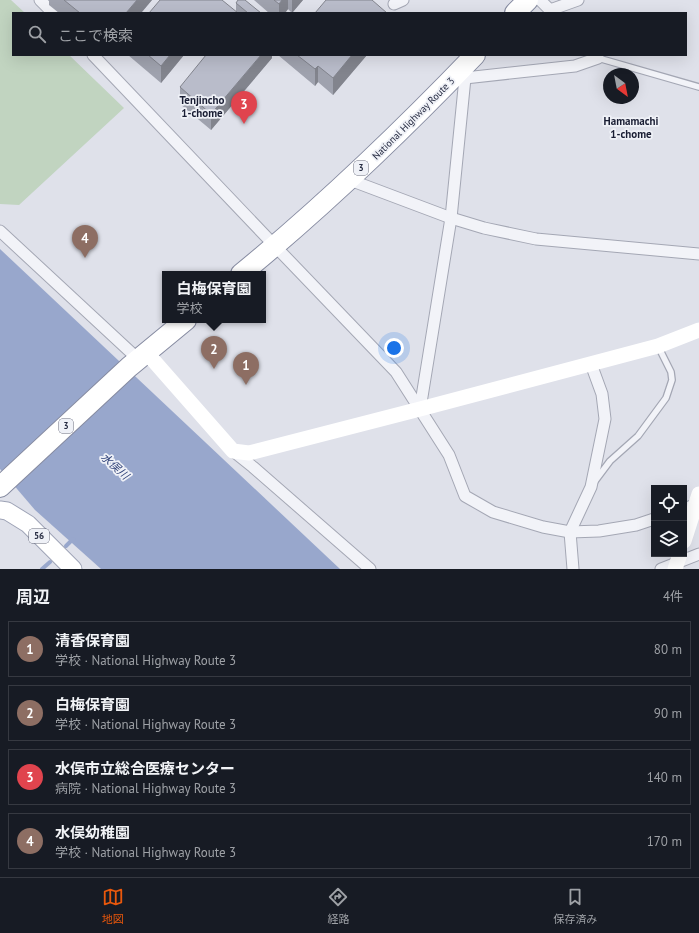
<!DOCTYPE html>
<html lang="ja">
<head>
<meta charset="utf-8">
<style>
  :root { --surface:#171b24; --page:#242831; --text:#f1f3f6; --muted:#9ea1a6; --line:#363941; --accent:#ea580c }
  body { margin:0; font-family:"PT Sans","Noto Sans JP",sans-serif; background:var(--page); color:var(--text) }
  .controls { position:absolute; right:12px; bottom:12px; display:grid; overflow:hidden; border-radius:0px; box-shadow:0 4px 16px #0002 }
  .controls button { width:36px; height:36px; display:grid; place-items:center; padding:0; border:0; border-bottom:1px solid var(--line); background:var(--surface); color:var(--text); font:20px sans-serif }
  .compass { position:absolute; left:603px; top:68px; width:36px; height:36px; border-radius:50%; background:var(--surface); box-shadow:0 4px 16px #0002; rotate:148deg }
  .you { position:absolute; left:394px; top:348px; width:14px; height:14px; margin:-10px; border:3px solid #fff; border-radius:50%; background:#1a73e8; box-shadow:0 0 0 6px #1a73e833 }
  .badge { display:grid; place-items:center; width:26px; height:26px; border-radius:50%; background:var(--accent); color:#fff; font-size:13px; font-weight:700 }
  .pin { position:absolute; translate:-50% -33px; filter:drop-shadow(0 1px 2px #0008) }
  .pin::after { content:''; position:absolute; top:21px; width:14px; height:12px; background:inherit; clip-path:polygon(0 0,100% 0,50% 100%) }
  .popup { position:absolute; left:162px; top:271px; width:104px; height:52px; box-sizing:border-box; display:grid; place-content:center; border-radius:0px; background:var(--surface); filter:drop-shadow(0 1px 3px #0005); font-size:13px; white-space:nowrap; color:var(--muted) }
  .popup b { font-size:15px; color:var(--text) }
  .popup::after { content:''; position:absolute; left:50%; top:100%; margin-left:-8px; border:8px solid transparent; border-top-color:var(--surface) }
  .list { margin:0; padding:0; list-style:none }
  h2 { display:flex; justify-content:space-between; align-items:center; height:52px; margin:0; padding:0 16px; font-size:17px }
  h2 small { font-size:13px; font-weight:400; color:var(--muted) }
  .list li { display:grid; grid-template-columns:26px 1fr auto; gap:12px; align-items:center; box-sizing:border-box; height:56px; margin:0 8px 8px; padding:0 8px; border:1px solid var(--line); border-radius:0px }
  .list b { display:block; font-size:15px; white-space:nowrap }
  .list p { margin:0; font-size:13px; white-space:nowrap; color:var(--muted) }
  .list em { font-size:13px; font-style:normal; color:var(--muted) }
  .icon { flex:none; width:22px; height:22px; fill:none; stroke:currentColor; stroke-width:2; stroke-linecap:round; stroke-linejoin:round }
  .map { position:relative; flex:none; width:699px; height:569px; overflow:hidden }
  .search { position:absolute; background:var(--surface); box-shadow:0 4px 16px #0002; left:12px; right:12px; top:12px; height:44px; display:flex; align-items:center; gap:10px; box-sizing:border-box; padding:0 14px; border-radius:0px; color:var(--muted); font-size:15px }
  .sheet { height:308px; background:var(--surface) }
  nav { display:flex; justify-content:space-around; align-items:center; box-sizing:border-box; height:56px; border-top:1px solid var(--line); background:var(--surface); font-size:11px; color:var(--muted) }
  nav a { display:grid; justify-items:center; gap:2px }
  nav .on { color:var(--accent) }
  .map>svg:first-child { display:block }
  .green { fill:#c1d4c0 }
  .water { fill:#98a7cc }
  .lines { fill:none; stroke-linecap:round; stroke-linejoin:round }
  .stream { stroke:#98a7cc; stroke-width:4 }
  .lane-casing { stroke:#a4a7b4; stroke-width:8 }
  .street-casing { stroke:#a4a7b4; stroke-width:13 }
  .primary-casing { stroke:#9ea3b6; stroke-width:19 }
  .highway-casing { stroke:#868ba1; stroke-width:22 }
  .lane { stroke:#f2f3f8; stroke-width:5.5 }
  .street { stroke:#f2f3f8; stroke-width:11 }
  .secondary { stroke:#fff; stroke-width:15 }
  .primary { stroke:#fff; stroke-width:17 }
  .highway { stroke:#fff; stroke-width:20 }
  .wall { fill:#9fa2ae }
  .shaded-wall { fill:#82848d }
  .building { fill:#b9bcca; stroke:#82848d }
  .labels { text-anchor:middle; stroke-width:3.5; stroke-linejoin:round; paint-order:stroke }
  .shield { fill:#eff1f7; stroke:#636778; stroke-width:1 }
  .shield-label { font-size:9px; font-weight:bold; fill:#272c42 }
  .street-label { font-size:10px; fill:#272c42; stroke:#eff1f7 }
  .neighbourhood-label { font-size:11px; font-weight:bold; fill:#191d33; stroke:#eff1f7 }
  .water-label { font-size:11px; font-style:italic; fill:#2f4178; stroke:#eff1f7 }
</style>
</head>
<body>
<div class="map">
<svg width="699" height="569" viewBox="0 0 699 569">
  <rect width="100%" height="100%" fill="#dfe1ea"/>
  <path class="green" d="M0,0h11l14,13h-12v42h56l55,53 -105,97 -19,-1z"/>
  <path class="water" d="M0,249l340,320h-239l-66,-59 -35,-41z"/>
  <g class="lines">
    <g class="stream">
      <path d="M66,546l7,-7"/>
      <path d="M42,569l8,-7"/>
    </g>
    <defs>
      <g id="lane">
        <path d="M598,58l101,29"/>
        <path d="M595,481l15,-20 28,-25 28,-38 6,-18 -1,-8 -13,-26"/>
      </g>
      <g id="street">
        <path d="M40,0l13,13"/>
        <path d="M540,0l13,13"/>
        <path d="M394,4l9,-4"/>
        <path d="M550,10l28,-10"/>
        <path d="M93,55l182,191 121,126 53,83 16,41 28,16 50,15 27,5 29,-1 37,-6 18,-6"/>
        <path d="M459,75l6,3 110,-12 23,-8 -3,-3"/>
        <path d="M350,180l101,38 33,10 52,11 163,15"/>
        <path d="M0,231l138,128"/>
        <path d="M420,409l31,-191 14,-140"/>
        <path d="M233,451l20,16 117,102"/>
        <path d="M684,509l15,-6"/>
        <path d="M573,569l-3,-37 21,-45 14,-68 -3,-25 -11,-30"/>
        <path d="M661,569l38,-15"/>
      </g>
      <path id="primary" d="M0,510l7,1 21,13 45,45"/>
      <g id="highway">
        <path d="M515,13l13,-13"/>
        <path d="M241,274c83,-68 160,-142 234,-219"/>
        <path d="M0,487l129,-120 57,-47"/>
      </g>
    </defs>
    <use href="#lane" class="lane-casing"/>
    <use href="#street" class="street-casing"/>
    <use href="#primary" class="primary-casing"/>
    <use href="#highway" class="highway-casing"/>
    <use href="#lane" class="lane"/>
    <use href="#street" class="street"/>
    <g class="secondary">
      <path d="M146,352l87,99 16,2 171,-44 238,-63 41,-16"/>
      <path d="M684,541l15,-47"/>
      <path d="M675,569l5,-15"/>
    </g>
    <use href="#primary" class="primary"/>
    <use href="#highway" class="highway"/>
  </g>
  <g class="wall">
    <path d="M49,0h103l-11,13h-82l-10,-8z"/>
    <path d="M254,0h49l-11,13 -4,-4 -3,4h-16z"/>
    <path d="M236,3l25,10h-112l87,-2z"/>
    <path d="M128,55h56l-23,28z"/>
    <path d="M272,55v3l-61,72 -31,-26v-17z"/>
    <path d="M278,55h89l-34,40 -15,-13 -3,4z"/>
  </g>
  <g class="shaded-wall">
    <path d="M137,0h15l-11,13h-15z"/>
    <path d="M282,0h6v9l-3,4h-6v-9z"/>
    <path d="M292,0h11l-11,13z"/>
    <path d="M170,55h14l-23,28v-17z"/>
    <path d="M261,55h11v3l-61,72v-16z"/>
    <path d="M352,55h15l-34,40v-17z"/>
    <path d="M318,66v16l-3,4v-17z"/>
  </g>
  <g class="building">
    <path d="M64,0h73l-11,13h-46z"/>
    <path d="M160,0h62l16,13h-89z"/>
    <path d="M238,0h7l16,13h-13l-12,-10z"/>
    <path d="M274,0h8l-3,4z"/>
    <path d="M326,0h46l15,13h-72z"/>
    <path d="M148,55h22l-9,11z"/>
    <path d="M206,55h55l-50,59 -31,-27z"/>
    <path d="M297,55h55l-19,23 -15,-12 -3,3z"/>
  </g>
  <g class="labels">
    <g class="shield">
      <rect x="354" y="161" width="14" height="14" rx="3"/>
      <rect x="59" y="419" width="14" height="14" rx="3"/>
      <rect x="29" y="529" width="20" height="14" rx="3"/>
    </g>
    <g class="shield-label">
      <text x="361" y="171">3</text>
      <text x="66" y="429">3</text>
      <text x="39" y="539">56</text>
    </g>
    <g class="street-label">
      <text transform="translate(413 118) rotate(-45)" y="4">National Highway Route 3</text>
    </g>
    <g class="neighbourhood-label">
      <text x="202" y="104">Tenjincho<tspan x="202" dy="13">1-chome</tspan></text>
      <text x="631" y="125">Hamamachi<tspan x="631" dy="13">1-chome</tspan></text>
    </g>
    <g class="water-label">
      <text transform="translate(115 466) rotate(42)" y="4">水俣川</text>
    </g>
  </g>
</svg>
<div class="controls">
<button><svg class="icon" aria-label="locate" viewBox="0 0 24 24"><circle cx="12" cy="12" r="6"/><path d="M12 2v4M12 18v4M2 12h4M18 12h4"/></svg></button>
<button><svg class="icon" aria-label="layers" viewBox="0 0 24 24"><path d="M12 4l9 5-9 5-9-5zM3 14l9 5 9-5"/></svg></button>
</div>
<svg class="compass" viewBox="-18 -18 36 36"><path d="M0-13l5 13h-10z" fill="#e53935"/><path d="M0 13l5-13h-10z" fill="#9ea1a6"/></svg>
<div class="you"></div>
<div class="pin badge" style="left:246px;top:385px;background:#8d6e63">1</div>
<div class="pin badge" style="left:214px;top:369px;background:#8d6e63">2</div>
<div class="popup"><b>白梅保育園</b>学校</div>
<div class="pin badge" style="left:244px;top:124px;background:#e0444e">3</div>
<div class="pin badge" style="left:85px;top:258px;background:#8d6e63">4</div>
<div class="search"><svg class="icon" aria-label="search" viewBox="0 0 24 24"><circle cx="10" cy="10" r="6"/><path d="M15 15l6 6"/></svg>ここで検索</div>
</div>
<section class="sheet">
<h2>周辺<small>4件</small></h2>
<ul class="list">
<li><span class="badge" style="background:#8d6e63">1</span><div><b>清香保育園</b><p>学校 · National Highway Route 3</p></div><em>80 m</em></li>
<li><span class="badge" style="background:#8d6e63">2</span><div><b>白梅保育園</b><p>学校 · National Highway Route 3</p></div><em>90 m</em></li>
<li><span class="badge" style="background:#e0444e">3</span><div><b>水俣市立総合医療センター</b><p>病院 · National Highway Route 3</p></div><em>140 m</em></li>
<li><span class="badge" style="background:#8d6e63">4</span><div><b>水俣幼稚園</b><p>学校 · National Highway Route 3</p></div><em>170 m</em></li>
</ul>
</section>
<nav>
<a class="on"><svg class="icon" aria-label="map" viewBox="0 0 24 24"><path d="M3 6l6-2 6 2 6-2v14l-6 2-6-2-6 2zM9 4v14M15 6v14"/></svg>地図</a>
<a><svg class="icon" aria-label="directions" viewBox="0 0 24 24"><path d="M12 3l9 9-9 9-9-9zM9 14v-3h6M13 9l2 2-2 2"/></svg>経路</a>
<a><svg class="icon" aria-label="saved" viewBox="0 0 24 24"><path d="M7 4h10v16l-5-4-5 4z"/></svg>保存済み</a>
</nav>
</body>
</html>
